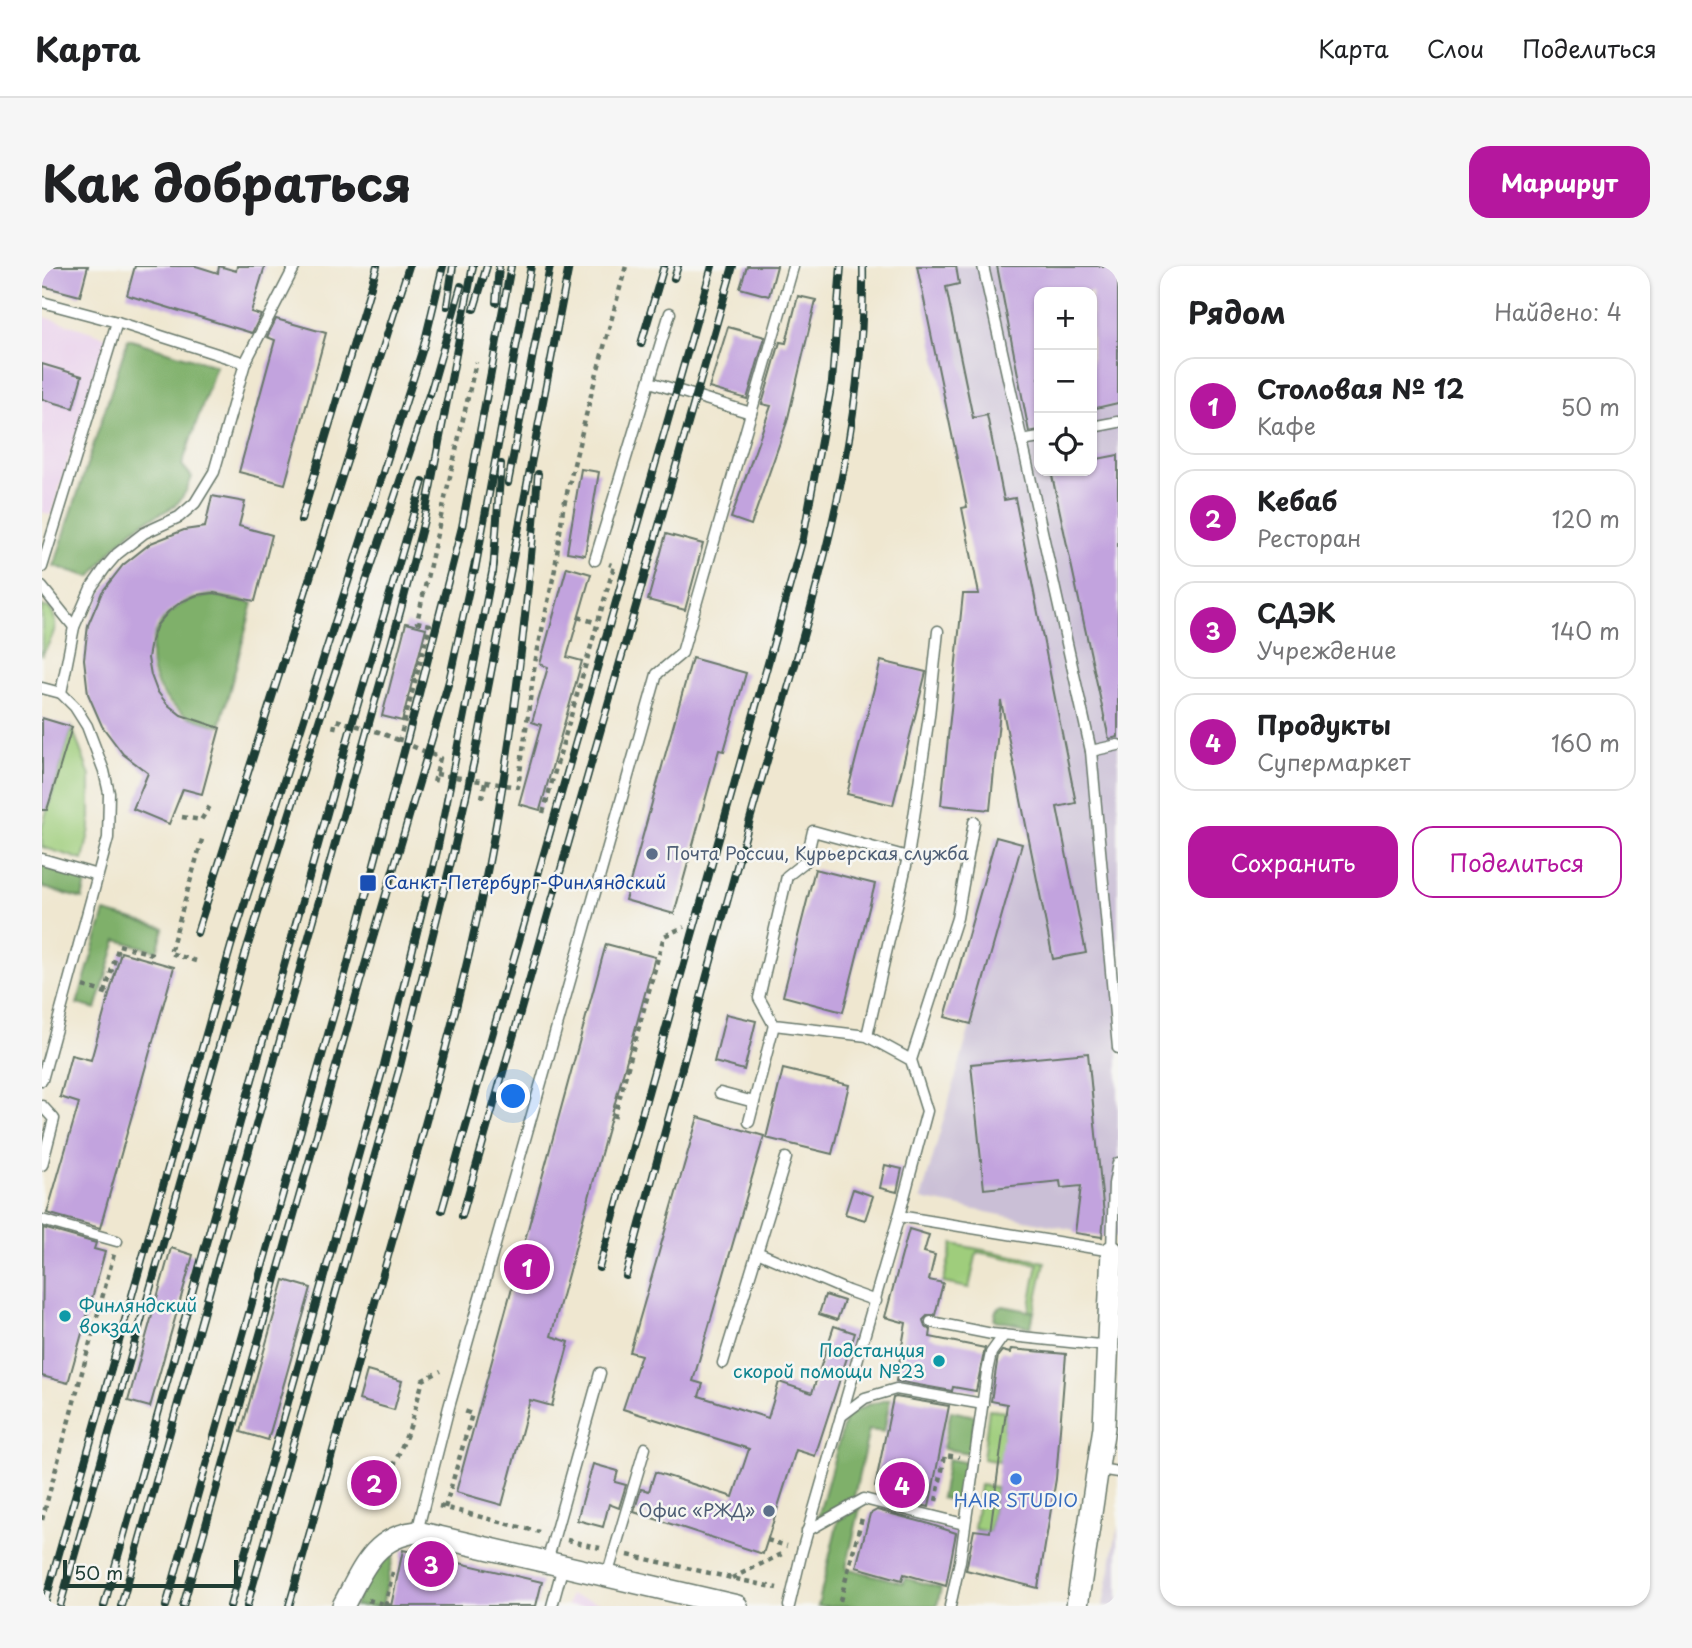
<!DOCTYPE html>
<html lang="ru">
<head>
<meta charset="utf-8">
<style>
  :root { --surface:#fff; --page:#f6f6f6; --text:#202124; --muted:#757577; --line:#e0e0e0; --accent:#b5179e }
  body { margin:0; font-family:"Playpen Sans",sans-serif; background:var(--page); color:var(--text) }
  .controls { position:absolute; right:21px; top:21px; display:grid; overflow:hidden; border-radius:14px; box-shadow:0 2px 5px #0004 }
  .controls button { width:63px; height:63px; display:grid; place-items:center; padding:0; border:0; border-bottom:2px solid var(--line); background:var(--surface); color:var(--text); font:35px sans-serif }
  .scale { position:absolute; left:21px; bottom:18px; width:175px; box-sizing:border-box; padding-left:7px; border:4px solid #1f3d34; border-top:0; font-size:19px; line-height:24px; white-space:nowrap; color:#1f3d34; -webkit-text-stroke:5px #f6f6f2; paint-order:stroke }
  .you { position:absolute; left:472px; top:831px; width:24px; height:24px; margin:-18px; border:5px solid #fff; border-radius:50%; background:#1a73e8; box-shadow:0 0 0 10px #1a73e833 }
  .badge { display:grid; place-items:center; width:46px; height:46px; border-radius:50%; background:var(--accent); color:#fff; font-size:23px; font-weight:700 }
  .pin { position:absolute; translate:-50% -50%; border:4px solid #fff; box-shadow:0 2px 7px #0006 }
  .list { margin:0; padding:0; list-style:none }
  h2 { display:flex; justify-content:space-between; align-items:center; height:91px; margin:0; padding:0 28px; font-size:30px }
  h2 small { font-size:23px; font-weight:400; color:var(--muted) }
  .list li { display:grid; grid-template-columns:46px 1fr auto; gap:21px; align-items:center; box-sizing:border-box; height:98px; margin:0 14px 14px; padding:0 14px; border:2px solid var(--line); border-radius:21px }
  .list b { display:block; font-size:26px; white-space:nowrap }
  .list p { margin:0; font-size:23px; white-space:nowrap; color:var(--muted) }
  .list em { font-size:23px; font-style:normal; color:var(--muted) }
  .actions { display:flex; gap:14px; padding:21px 28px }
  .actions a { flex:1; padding:16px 0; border:2px solid var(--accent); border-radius:21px; text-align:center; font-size:24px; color:var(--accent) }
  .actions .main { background:var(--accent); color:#fff }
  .icon { flex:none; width:38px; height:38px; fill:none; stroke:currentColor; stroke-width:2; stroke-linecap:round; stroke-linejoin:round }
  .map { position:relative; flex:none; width:1076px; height:1340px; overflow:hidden; border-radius:21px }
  header { display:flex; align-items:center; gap:42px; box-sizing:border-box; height:98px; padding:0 35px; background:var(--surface); border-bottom:2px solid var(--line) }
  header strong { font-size:33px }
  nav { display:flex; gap:38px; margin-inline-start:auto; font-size:24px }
  .intro { display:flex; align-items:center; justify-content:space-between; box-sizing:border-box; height:168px; padding:0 42px }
  h1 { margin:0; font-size:49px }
  .button { padding:18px 32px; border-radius:21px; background:var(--accent); color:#fff; font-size:24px; font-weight:700 }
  main { display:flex; gap:42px; padding:0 42px }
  aside { flex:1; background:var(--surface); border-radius:21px; box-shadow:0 2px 5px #0004 }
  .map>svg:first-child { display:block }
  .built { fill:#ead1ec }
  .industrial { fill:#cabfd6; fill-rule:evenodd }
  .green { fill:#9fcd7b; stroke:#5f8558; stroke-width:2 }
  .forest { fill:#7fb06b; stroke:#4f7650; stroke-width:2 }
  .building { fill:#c2a3de }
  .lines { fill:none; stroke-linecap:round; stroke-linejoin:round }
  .lane-casing { stroke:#68786b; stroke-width:13 }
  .street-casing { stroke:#68786b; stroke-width:24 }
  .path { stroke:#68786b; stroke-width:4.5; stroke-dasharray:5 5; stroke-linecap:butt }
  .lane { stroke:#fff; stroke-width:10 }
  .street { stroke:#fff; stroke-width:21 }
  .rail-casing { stroke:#1f3d34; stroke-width:8 }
  .rail { stroke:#f6f6f2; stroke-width:5; stroke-dasharray:16; stroke-linecap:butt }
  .service-dot { fill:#5c6f8a; stroke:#f6f6f2; stroke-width:2.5 }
  .transit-dot { fill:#1a4fb4; stroke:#f6f6f2; stroke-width:2.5 }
  .culture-dot { fill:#0f9aa8; stroke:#f6f6f2; stroke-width:2.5 }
  .shop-dot { fill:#3f7fe0; stroke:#f6f6f2; stroke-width:2.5 }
  .labels { text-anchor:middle; stroke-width:5; stroke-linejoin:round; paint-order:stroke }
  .service-label { font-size:18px; fill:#4e5e75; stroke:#f6f6f2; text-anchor:start }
  .transit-label { font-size:18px; fill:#164399; stroke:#f6f6f2; text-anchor:start }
  .culture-label { font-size:18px; fill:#0d838f; stroke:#f6f6f2; text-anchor:start }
  .shop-label { font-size:18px; fill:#366cbe; stroke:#f6f6f2 }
</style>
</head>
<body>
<header>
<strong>Карта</strong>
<nav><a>Карта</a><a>Слои</a><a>Поделиться</a></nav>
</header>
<div class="intro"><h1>Как добраться</h1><a class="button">Маршрут</a></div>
<main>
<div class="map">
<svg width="1076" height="1340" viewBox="0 0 1076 1340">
  <rect width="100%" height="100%" fill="#f6f6f2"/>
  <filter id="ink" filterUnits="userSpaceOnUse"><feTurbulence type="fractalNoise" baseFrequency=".0143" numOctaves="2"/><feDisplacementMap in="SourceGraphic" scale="14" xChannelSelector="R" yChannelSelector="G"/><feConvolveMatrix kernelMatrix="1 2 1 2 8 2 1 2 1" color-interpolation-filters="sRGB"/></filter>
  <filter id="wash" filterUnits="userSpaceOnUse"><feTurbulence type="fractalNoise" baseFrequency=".00686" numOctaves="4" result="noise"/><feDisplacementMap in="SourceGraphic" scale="28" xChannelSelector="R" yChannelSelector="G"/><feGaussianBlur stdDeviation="1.57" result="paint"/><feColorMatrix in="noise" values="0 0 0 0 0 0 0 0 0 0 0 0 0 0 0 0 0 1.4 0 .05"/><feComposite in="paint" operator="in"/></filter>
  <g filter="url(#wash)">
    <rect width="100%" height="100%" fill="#efe7d0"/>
    <g class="built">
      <path d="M0,50l65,21 -56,178 -9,-3z"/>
      <path d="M528,1329l45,11h-48z"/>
    </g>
    <g class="industrial">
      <path d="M875,0h201v971l-43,-4v-3l-154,-31 101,-355 8,-2 -63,-335zM997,26h53v179h-53z"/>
      <path d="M1076,1260v80h-15z"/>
    </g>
    <g class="green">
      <path d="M0,340l7,2c14,16 1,32 -7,48z"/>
      <path d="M30,461l18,49v53l-7,31 -41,-13v-20z"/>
      <path d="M911,978l92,18 -11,50 -5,-1 9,-47 -61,-12 -8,36 -26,-5z"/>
      <path d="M947,1143l17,2 -5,51 -18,-3z"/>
      <path d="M938,1219l16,2 -6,45 -16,-3z"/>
    </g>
    <g class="forest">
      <path d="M86,73l88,27 -34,99 10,12c-13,36 -24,30 -51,47 -21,14 -35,34 -50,53l-37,-11z"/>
      <path d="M171,329l40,8 -33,123c-13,-3 -28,-6 -40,-15 -38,-26 -40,-83 2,-107 10,-6 21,-7 31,-9z"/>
      <path d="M0,600l45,14 -5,19 -40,-12z"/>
      <path d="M63,646l59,16 -7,23 -40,-11 -21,69 -19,-5z"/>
      <path d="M961,1040l31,6 -3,15 -37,-7 2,-10z"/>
      <path d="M848,1133l-6,33 -15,-2 -16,71 -35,16 28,-101 21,-11z"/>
      <path d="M909,1145l24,5 -6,37 -26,-4z"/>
      <path d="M906,1193l21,4 -7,40 -21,-5z"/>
      <path d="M818,1242l-14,60 58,15 1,-5 36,10 -4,18h-119l20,-86z"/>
      <path d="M353,1283l-13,57h-28c9,-20 21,-47 41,-57z"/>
    </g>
    <g id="blocks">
      <g class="building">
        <path d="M0,0h46l-8,30 -38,-10z"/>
        <path d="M93,0h61l22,7 1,-7 17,5 1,-5h28l-14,46 10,3 -9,18 -125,-38z"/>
        <path d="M705,0h30l-8,30 -29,-8z"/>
        <path d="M875,0h39l3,18 -13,3 27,131 14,-3 17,85 11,-2 61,305 -19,4 29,146 -33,6 -52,-258 -11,109 -49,-5 22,-211h16l-17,-86 5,-1z"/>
        <path d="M955,0h121v137l-26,6v-117h-53v138l-10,2z"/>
        <path d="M756,30l18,4 -29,122 -36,103 -20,-7 40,-112 -9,-2 18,-62 6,1z"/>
        <path d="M234,53l50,14 -41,151 -46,-12 36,-132 -8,-3z"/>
        <path d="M686,61l37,10 -18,62 -38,-11z"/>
        <path d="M0,98l40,12 -9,32 -31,-9z"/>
        <path d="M1076,189v282l-9,2 -58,-268h41v-11z"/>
        <path d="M539,203l18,3 -14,83 -18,-3z"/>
        <path d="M170,230l33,6 -6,24 33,9 -17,66 -41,-8 -17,2 -16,7 -13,10 -11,13 -6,16 -3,17 3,17 6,16 10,13 14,11 39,13 -18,66 -19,-5 -14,35 -36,-15 15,-36 -25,-19 -21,-28 -14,-32 -4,-35 4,-34 14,-33 21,-27 28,-22 33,-13 21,-3z"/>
        <path d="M624,268l37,10 -18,66 -37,-10z"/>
        <path d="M525,301l24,7 -24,83 15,4 -42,149 -21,-6 22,-79 -9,-3 16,-55 -8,-3z"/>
        <path d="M364,357l20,5 -24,93 -20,-5z"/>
        <path d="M650,392l54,15 -22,78 -5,-1 -45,164 -49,-14z"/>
        <path d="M839,395l45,11 -33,133 -46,-11z"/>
        <path d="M0,452l30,9 -25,83h-5z"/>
        <path d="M954,571l26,7 -51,180 -26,-7z"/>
        <path d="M773,603l60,15 -32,128 -60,-16z"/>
        <path d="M564,678l49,13 -104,379 18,6 -17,64 -22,-6 -28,105 -46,-13z"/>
        <path d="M79,686l53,15 -74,261 -53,-15 32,-110 -19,-6 11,-42 20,5z"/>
        <path d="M684,748l30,7 -12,49 -30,-8z"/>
        <path d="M1046,787l16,162 -2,22 -27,-4 6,-47 -20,2 -1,-7 -76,8 -13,-125z"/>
        <path d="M741,803l66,16 -17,69 -66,-16z"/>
        <path d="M656,851l66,19 -71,245 10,3 -4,12 69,22 11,-36 33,11 22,-67 21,7 -40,123 -19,-6 -33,104 -129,-42 7,-23 8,2 6,-19 78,25 16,-48 -126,-40 18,-54 -11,-3z"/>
        <path d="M843,899l17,4 -5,23 -17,-4z"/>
        <path d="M811,923l20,7 -8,24 -20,-6z"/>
        <path d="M1,962l53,15 -2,6 11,3 -37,131 -26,-7z"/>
        <path d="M867,963l20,6 -5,17 11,3 -6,25 14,3 -8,32h-7l-5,5 2,7 6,3 -1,7 55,11 -9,43 -23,-4 -1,4 -56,-10 10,-58 -21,-6z"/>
        <path d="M129,982l22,7 -43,152 -22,-6z"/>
        <path d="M242,1014l27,8 -43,152 -27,-8z"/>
        <path d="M783,1029l19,6 -7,19 -18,-6z"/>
        <path d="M969,1083l55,5 -10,125 -18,109 -72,-18 8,-40 16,2 17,-128 -16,-3 7,-45 4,-5 8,2z"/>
        <path d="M325,1105l35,10 -8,29 -35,-10z"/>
        <path d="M854,1131l53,9 -20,101 -29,-7 12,-6 -37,-7 18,-89z"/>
        <path d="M551,1198l25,7 -3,11 11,3 -7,23 -10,-4 -6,23 -26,-7z"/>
        <path d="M835,1244l49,13 30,10 -10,53 -42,-12 -2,6 -46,-13 14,-53z"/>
        <path d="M361,1284l139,32 -6,24h-145z"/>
      </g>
    </g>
  </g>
  <g filter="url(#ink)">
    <use href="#blocks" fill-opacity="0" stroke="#68786b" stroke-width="2"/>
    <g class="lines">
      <defs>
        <g id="lane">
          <path d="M941,0l108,485 27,297"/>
          <path d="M0,36l75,20 -75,245"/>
          <path d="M75,56l128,41"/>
          <path d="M608,116l101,31"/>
          <path d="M1050,161l26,-5"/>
          <path d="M980,175l17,-3"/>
          <path d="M553,294l75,-247"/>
          <path d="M0,321l32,40"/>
          <path d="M0,422l19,5"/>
          <path d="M1049,485l27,-6"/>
          <path d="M0,593l55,16"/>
          <path d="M825,770l41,-179 21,-141 9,-85"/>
          <path d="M869,794l46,-142 17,-96"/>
          <path d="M0,814l66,-242 1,-45 -5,-22 -17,-45 -12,-19 -14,-14 13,-66 17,-39 14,-20 12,-14 27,-21 35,-16 16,-14 19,-31 31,-109 50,-97"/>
          <path d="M678,827l34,9"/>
          <path d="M0,840l12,13 -12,46"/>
          <path d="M707,856l25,-97"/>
          <path d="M857,950l28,-105 -16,-51 -44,-24 -93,-11 -15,-27 28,-122 19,-15 7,-30 95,26"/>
          <path d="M0,954l75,21"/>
          <path d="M715,986l91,39 28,10"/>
          <path d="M889,1056l61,12 117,12"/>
          <path d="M681,1097l63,-205"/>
          <path d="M799,1150l24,-18 31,-9 87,15"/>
          <path d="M1057,1203l19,3"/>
          <path d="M765,1265l57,-32 100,25"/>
          <path d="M375,1266l32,-125 208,-733 25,-21 111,-386"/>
          <path d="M505,1296l53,-189"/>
          <path d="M565,1310l38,-128"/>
          <path d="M510,1340l11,-40"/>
          <path d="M747,1340l13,-55 97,-335 213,35 2,-67 4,-21"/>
          <path d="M908,1340l10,-45 27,-189 4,-19 13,-18"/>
        </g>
        <g id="street">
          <path d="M301,1340c19,-35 30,-69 74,-74l320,74"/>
          <path d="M1035,1340l27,-179 8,-176"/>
        </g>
      </defs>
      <use href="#lane" class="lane-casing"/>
      <use href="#street" class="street-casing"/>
      <g class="path">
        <path d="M536,351l19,6"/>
        <path d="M292,463l2,-9 43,12 61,26 -7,29"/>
        <path d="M357,476l31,-117 -13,-3 59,-260"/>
        <path d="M394,508l82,13 17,-124 20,-94 8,-60 29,-118 34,-125"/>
        <path d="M440,532l3,-15"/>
        <path d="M501,547l71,-247 -5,-2"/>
        <path d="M140,551l19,3 9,-14"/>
        <path d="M154,695l-26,-8 33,-117"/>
        <path d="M41,720l26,8"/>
        <path d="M63,727l14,-48 37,10"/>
        <path d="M572,852l50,-182 20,-9"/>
        <path d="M894,1235l9,-46 14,2"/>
        <path d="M336,1237l32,-76 13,-47 18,-9"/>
        <path d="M397,1240l100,26"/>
        <path d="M403,1242l27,-94 -8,-3"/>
        <path d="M0,1254l72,-266"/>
        <path d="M525,1274l33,8"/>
        <path d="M725,1274l20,6"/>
        <path d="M586,1289l149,33"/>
        <path d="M690,1312l52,-25"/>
        <path d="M326,1334l23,6"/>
        <path d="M798,1335l22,-83"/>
        <path d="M343,1340l9,-39"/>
      </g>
      <use href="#lane" class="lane"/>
      <use href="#street" class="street"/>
      <defs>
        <g id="rail">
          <path d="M632,12l4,-12"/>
          <path d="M454,36l3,-36"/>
          <path d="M405,40l6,-40"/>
          <path d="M432,43l13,-43"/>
          <path d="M599,78l23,-78"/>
          <path d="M388,128l31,-108"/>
          <path d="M466,217l42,-217"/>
          <path d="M259,254l76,-254"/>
          <path d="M433,304l56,-304"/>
          <path d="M451,307l8,-109"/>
          <path d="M155,667l212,-667"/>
          <path d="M400,944l270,-944"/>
          <path d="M420,950l271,-950"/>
          <path d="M557,1002l204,-730 29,-156 9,-116"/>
          <path d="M584,1010c43,-158 84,-316 129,-474 50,-175 111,-352 108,-536"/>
          <path d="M2,1340l187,-660 193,-601 19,-79"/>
          <path d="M18,1340l186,-655 75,-236 111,-329"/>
          <path d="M62,1340l248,-882 71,-243"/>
          <path d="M79,1340l280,-997 23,-89 49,-254"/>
          <path d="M124,1340l178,-628 62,-234 56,-217 49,-261"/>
          <path d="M141,1340l177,-624 89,-301 26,-119"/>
          <path d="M188,1340l154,-541 53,-214 57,-288"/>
          <path d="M205,1340l152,-536 54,-216 21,-93 95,-495"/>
          <path d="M247,1340c35,-124 70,-247 105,-371 35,-123 70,-247 95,-373 25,-128 39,-258 49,-388"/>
        </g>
      </defs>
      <use href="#rail" class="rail-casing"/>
      <use href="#rail" class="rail"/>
    </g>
  </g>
  <g class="service-dot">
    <circle cx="610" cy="588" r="7"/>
    <circle cx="727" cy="1245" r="7"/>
  </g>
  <rect class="transit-dot" x="317" y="608" width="18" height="18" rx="3.5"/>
  <g class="culture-dot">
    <circle cx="23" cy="1050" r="7"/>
    <circle cx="897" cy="1095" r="7"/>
  </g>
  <circle class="shop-dot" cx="974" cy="1213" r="7"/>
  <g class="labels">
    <g class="service-label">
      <text x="624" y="594">Почта России, Курьерская служба</text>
      <text x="713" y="1251" text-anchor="end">Офис «РЖД»</text>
    </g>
    <g class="transit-label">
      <text x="342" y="623">Санкт-Петербург-Финляндский</text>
    </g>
    <g class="culture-label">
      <text x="37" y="1046">Финляндский<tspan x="37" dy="21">вокзал</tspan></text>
      <text x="883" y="1091" text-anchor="end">Подстанция<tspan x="883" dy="21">скорой помощи №23</tspan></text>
    </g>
    <g class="shop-label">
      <text x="974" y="1241">HAIR STUDIO</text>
    </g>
  </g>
</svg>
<div class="controls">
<button>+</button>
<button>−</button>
<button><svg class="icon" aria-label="locate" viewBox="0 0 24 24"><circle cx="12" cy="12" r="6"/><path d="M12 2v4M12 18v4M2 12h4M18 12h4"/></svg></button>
</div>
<div class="scale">50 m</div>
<div class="you"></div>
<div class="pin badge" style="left:485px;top:1001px">1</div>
<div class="pin badge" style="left:332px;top:1217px">2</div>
<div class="pin badge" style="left:389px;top:1298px">3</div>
<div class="pin badge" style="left:860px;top:1219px">4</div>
</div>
<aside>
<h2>Рядом<small>Найдено: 4</small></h2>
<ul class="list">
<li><span class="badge">1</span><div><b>Столовая № 12</b><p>Кафе</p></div><em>50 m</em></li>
<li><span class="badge">2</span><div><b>Кебаб</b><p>Ресторан</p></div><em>120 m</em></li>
<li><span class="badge">3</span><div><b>СДЭК</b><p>Учреждение</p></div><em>140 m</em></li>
<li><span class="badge">4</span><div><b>Продукты</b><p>Супермаркет</p></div><em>160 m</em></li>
</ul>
<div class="actions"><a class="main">Сохранить</a><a>Поделиться</a></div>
</aside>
</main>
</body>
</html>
